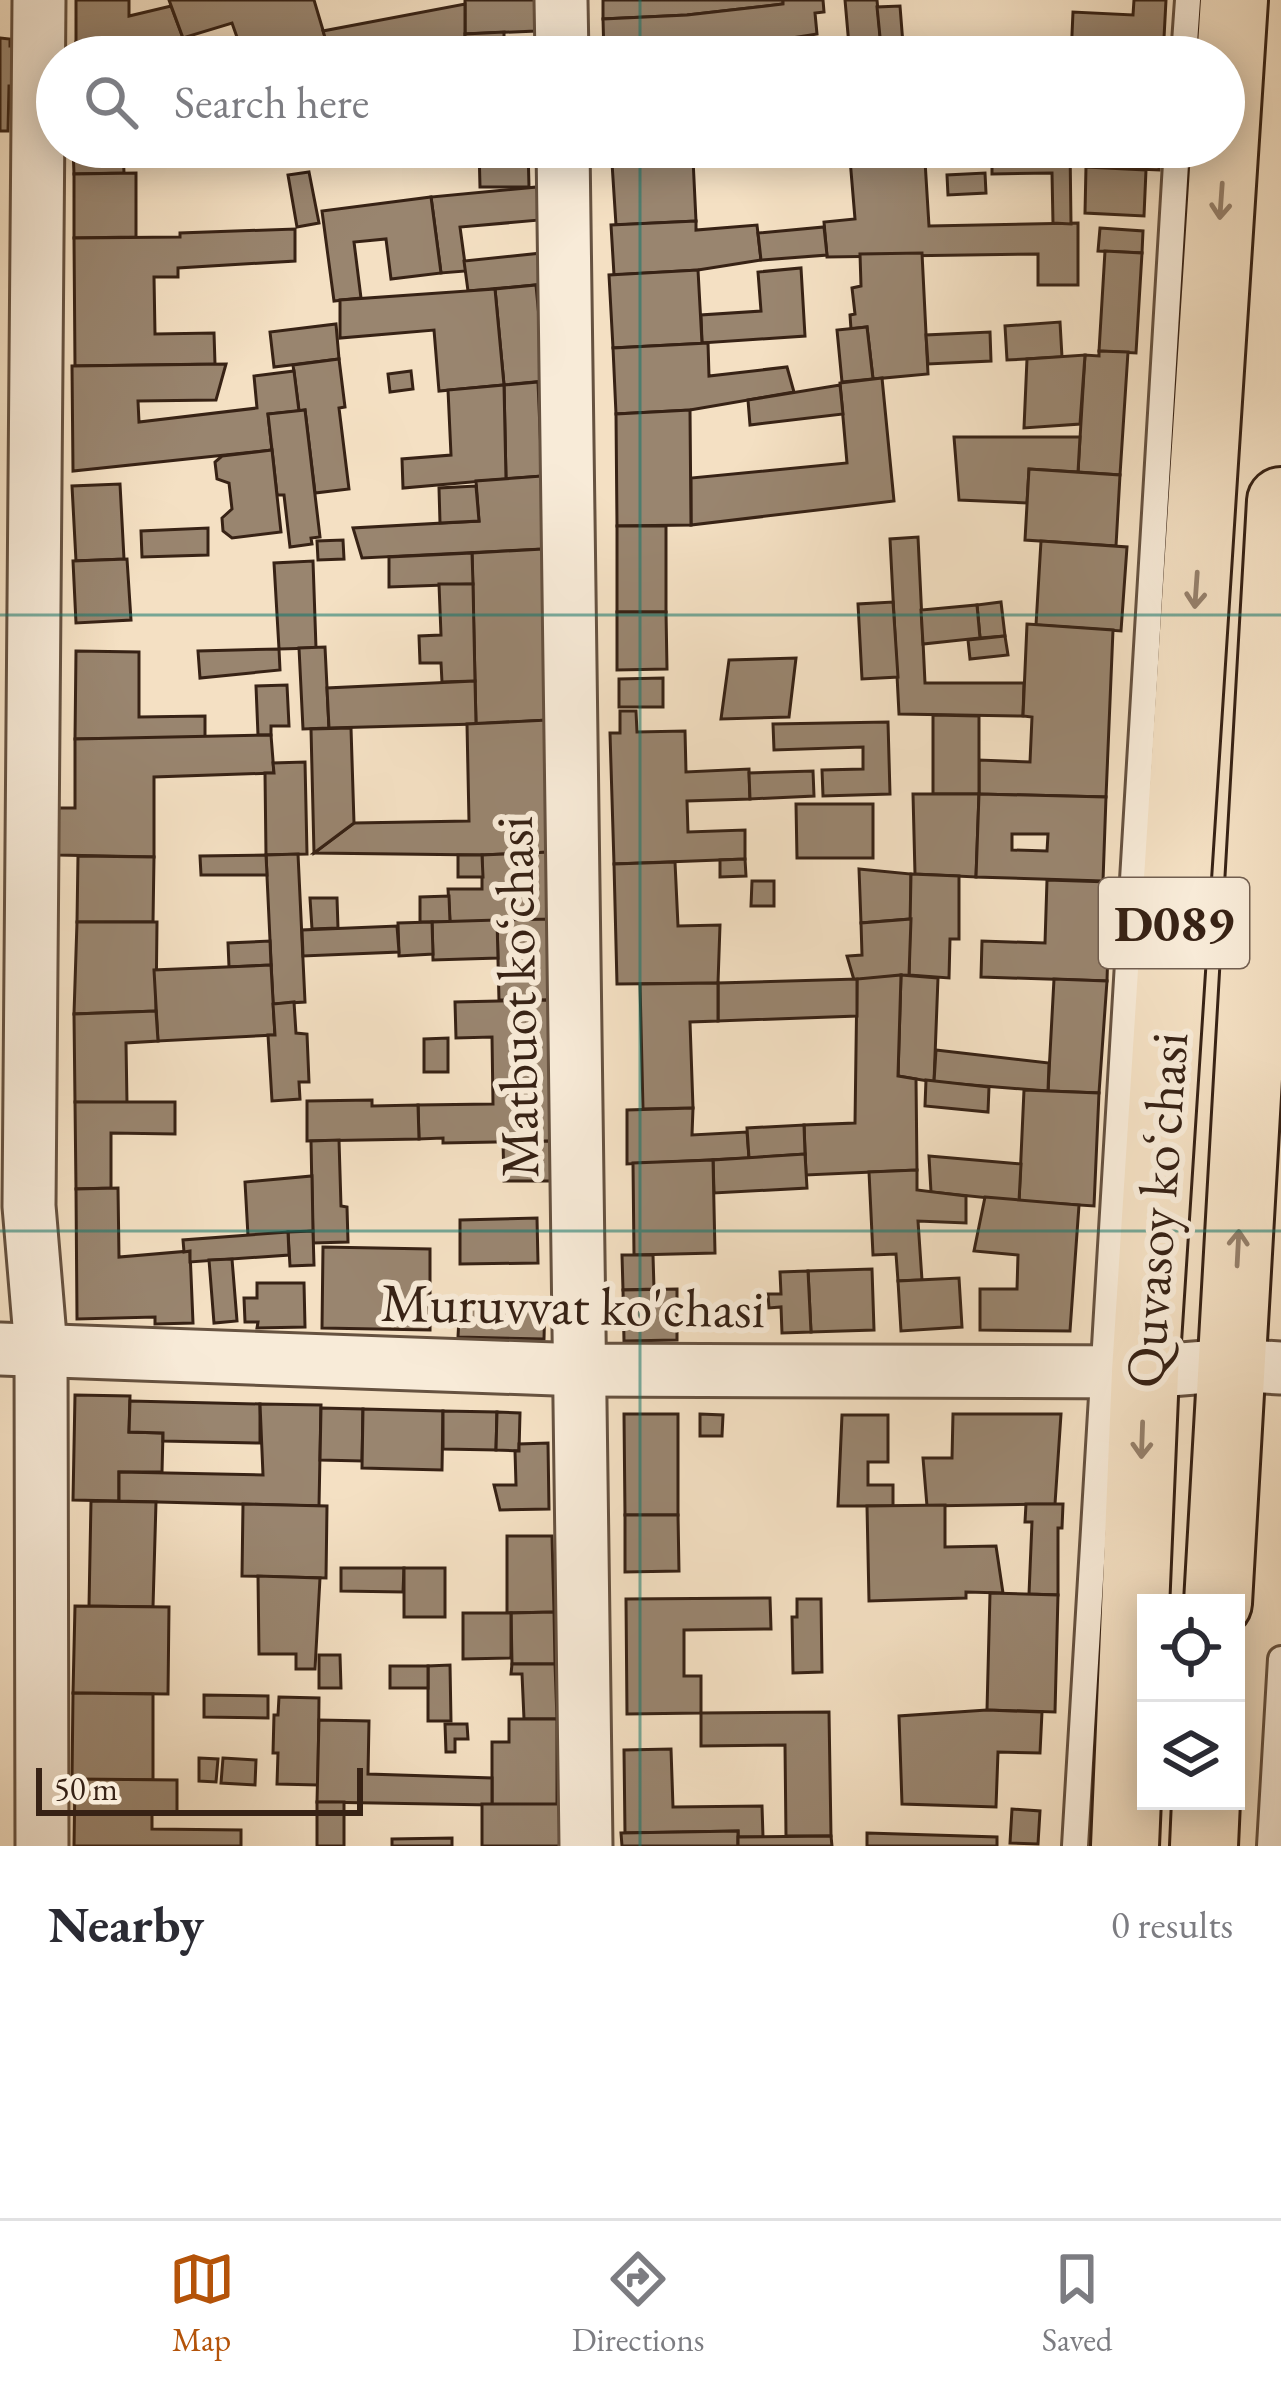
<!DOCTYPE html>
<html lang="en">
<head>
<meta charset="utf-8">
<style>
  :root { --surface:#fff; --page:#f7f7f7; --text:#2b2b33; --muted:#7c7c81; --line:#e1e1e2; --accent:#b45309 }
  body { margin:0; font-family:"EB Garamond",serif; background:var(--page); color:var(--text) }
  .controls { position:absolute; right:36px; bottom:36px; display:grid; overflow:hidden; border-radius:0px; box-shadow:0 6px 30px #0003 }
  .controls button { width:108px; height:108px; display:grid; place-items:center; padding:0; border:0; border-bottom:3px solid var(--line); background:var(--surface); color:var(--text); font:60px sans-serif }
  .scale { position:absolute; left:36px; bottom:30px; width:327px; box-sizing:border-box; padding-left:12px; border:6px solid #372215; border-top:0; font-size:33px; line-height:42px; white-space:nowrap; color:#372215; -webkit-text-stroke:9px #f8ebd8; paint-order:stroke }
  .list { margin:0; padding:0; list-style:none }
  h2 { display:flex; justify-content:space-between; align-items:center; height:156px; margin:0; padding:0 48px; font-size:51px }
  h2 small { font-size:39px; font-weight:400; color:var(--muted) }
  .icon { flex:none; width:66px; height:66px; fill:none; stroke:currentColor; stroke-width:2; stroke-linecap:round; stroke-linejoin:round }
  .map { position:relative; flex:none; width:1281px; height:1846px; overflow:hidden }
  .search { position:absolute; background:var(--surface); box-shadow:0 6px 30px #0003; left:36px; right:36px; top:36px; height:132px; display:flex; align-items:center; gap:30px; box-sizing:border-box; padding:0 42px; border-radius:66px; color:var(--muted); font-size:45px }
  .sheet { height:372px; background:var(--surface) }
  nav { display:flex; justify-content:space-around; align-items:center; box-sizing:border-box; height:168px; border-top:3px solid var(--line); background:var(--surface); font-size:33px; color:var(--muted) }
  nav a { display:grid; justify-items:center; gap:6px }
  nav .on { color:var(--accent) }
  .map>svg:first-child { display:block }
  .building { fill:#99856f; stroke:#372215; stroke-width:3; fill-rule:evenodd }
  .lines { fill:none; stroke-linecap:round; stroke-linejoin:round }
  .service-casing { stroke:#665240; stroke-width:30 }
  .minor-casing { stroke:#665240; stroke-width:57 }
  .primary-casing { stroke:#372215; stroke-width:72 }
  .service { stroke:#f8ebd8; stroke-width:24 }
  .minor { stroke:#f8ebd8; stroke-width:51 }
  .primary { stroke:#f4e0c3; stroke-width:66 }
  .oneway { stroke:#96816c }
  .grid { fill:none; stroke:#0f766e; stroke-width:3; stroke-opacity:0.55 }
  .labels { text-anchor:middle; stroke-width:12; stroke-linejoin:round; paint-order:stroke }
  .shield { fill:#f8ebd8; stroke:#715e50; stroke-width:3 }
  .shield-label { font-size:51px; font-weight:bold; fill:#372215 }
  .street-label { font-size:54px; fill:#372215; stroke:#f8ebd8 }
</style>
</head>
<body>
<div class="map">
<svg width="1281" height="1846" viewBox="0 0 1281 1846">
  <rect width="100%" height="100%" fill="#f4e0c3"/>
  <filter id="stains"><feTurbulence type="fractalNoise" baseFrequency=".00167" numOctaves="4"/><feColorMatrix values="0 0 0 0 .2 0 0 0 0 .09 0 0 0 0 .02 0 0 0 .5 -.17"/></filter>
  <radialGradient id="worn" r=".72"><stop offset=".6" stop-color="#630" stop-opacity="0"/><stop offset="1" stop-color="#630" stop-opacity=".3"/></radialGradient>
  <g class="building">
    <path d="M76,0h53v16l42,-10 12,32 -38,5 -69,-1z"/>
    <path d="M169,0h145l17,57h-87l-12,-34 -49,15z"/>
    <path d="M465,0h70l1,31 -71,3z"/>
    <path d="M603,0h180v4l-96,11 -84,4z"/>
    <path d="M783,0h40l1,12 -9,1 2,21 -126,20 1,3h-88l-1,-38 84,-4 96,-11z"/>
    <path d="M845,0h32l5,57h-32z"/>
    <path d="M1134,0h32l-3,57h-92l2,-45 60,3z"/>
    <path d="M465,4v41l-65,12h-69l-8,-26z"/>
    <path d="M900,6l4,51h-22l-5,-50z"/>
    <path d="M504,32v25h-38l-1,-23z"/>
    <path d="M0,38l10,1v7h7l-1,40h-7l-1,45h-8z"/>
    <path d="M183,38l1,19h-37l-2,-14z"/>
    <rect x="76" y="42" width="48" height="15"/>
    <path d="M73,147h50l1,26 -50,1z"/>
    <path d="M479,147h49l1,40h-49z"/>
    <path d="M601,147h54v8l-54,2z"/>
    <path d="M849,147h59v13l17,1 4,65 149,-3v62h-40v-31l-211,3 -3,-35 31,-3z"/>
    <path d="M908,147h84v15l-84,-2z"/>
    <path d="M992,147h78l1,77 -18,-1 -1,-50 -60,1z"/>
    <path d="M1094,147h66l-1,23 -66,-3z"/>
    <path d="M693,159l3,62 -80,4 -4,-62z"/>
    <path d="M1086,167l60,3 -2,46 -59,-3z"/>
    <path d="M309,172l10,51 -22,4 -9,-52z"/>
    <path d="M136,173v64l-62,1v-64z"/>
    <path d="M985,173l1,20 -38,2 -1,-20z"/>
    <path d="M537,187l3,33 -80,7 6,44 -25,2 -10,-76z"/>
    <path d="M431,197l10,76 -50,6 -5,-40 -32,3 7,56 -27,3 -12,-90z"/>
    <path d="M696,221v9l61,-5 4,35 -63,10 -84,5 -3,-50z"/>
    <path d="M824,227l3,28 -66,5 -3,-27z"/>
    <path d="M1100,228l43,3 -1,22 -44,-2z"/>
    <path d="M295,229v32l-117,7v9h-24l1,57 59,-1 1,31 -140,2 -1,-128 106,-1v-4z"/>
    <path d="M1105,251l37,2 -6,100 -37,-2z"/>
    <path d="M542,253l4,31 -78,7 -4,-30z"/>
    <path d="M922,253l6,121 -55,5 -6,-52 -16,2 -1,-14 5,-1 -3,-26 9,-2 -1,-32z"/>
    <path d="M801,268l4,68 -103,7 -1,-28 60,-4 -3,-39z"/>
    <path d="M698,270l4,73h6l-95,5 -4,-73z"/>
    <path d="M536,285l9,96 -41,4 -9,-96z"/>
    <path d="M495,289l9,96 -65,6 -5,-61 -94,8v-38z"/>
    <path d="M1060,322l2,35 -55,3 -2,-34z"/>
    <path d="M336,324l3,35 -65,8 -4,-35z"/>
    <path d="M867,327l6,52 -31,3 -5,-52z"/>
    <path d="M990,332l1,29 -63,3 -2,-29z"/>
    <path d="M708,343l1,33 78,-9 7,25 -104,18 -74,4 -3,-66z"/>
    <path d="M1099,351l29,1 -8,123 -42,-3 7,-117 14,1z"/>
    <path d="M1085,355l-5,69 -56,4 3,-69z"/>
    <path d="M339,359l6,48 -6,1 10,81 -34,4 -10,-83 -6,1 -6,-46z"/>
    <path d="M226,364l-10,36 -78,1 1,21 118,-14 -3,-32 40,-5 5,40 -31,3 4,36 -199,21 -1,-105z"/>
    <path d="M411,371l2,18 -23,3 -2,-18z"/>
    <path d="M882,378l12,123 -203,24v-47l156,-15 -7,-80z"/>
    <path d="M538,382l4,94 -36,3 -2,-94z"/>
    <path d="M504,385l2,94 -103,9 -1,-29 49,-4 -3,-65z"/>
    <path d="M840,385l3,29 -93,11 -2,-25z"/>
    <path d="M305,410l15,127 -9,1 1,6 -22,3 -6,-52h-7l-9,-81z"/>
    <path d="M690,410l1,115 -74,1 -1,-112z"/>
    <path d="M954,437h126l-2,35 -49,-3 -2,34 -68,-3z"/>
    <path d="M272,450l9,82 -49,6 -9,-7 -1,-13 10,-9 -3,-26 -12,-4 -2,-17 7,-6z"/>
    <path d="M1029,469l91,6 -4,71 -91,-6z"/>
    <path d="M542,476l1,73 -181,9 -9,-30 126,-7 -3,-40z"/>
    <path d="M120,484l4,75 -48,2 -4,-75z"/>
    <path d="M476,486l3,35 -39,2 -1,-35z"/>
    <rect x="617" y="526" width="49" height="86"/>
    <path d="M208,528v27l-66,2 -1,-26z"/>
    <path d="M918,537l7,146h99l-1,33 -124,-2 -9,-175z"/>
    <path d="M343,540l1,19 -26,1 -1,-19z"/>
    <path d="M1041,541l86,6 -6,84 -85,-6z"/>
    <path d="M543,549l5,171 -72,4 -4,-171z"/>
    <path d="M472,553l1,31 -84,3v-30z"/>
    <path d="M127,559l4,61 -55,3 -3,-62z"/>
    <path d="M313,561l3,87 -37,1 -5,-86z"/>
    <path d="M439,584h34l2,97 -33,1 -1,-19h-21l-1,-27 22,-1z"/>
    <path d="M893,602l5,75 -36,2 -4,-75z"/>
    <path d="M1001,602l4,34 -25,2 -3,-33z"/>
    <path d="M977,605l3,33 -57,6 -2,-34z"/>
    <path d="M617,612h49l1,57 -50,1z"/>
    <path d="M1027,624l86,6 -7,167 -127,-3v-34l51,2 2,-45 -9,-1z"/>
    <path d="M1005,636l3,19 -38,4 -2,-19z"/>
    <path d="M325,647l4,81 -26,1 -4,-81z"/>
    <path d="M279,649l1,21 -80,8 -2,-27z"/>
    <path d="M76,651l63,1v65l66,-1v22l-130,1z"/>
    <path d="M796,658l-7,59 -68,2 8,-59z"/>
    <path d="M663,678v29h-44v-28z"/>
    <path d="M475,681l1,43 -147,4 -2,-40z"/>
    <path d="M287,685l2,41h-18v9h-13l-2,-49z"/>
    <path d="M620,711h16l1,21 48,-1 1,41 63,-3 1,30 -63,2 1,31 57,-2v29l-131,5 -4,-131h10z"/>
    <path d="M933,715l46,1v78h-46z"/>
    <path d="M548,720l3,132 -69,3 -168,-2 40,-30 115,-2 -2,-97z"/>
    <path d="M888,722l2,72 -67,2 -1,-26 41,-1v-22l-89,3 -1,-26z"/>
    <path d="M351,728l3,95 -40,30 -3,-124z"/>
    <path d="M271,735l3,38 -120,4v80l-96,-2v-47h17v-69z"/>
    <path d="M305,762l2,92 -41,1 -1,-82h9l-1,-10z"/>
    <path d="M813,771l1,25 -64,3 -1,-26z"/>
    <path d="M913,794h66l-3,83 -61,-3z"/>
    <path d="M979,794l127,3 -3,84 -127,-4zM1012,834h36l-1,17 -35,-1z"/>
    <path d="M796,804h77v54h-76z"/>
    <path d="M551,852v68l-101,2 -2,-33h34v-34z"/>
    <path d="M298,854l7,148 -32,2 -7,-149z"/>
    <path d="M266,855l1,20h-66l-1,-19z"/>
    <path d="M458,855h24l1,22h-25z"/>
    <path d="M78,856l76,1 -1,65h-76z"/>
    <path d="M745,859l1,17 -26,1v-17z"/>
    <path d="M675,862l3,64 42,-1 -2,58 -101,1 -3,-120z"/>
    <path d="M859,869l52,5v45l-50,4z"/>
    <path d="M911,874l48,2v63h-9l-1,39 -40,-3z"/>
    <path d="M1047,880l63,2 -3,99 -126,-4 1,-36 63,2z"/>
    <path d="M752,881h22v25h-23z"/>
    <path d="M449,896l1,26h-30v-25z"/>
    <path d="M310,898h27l1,30 -26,1z"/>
    <path d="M558,919l2,81h-61l-2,-80z"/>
    <path d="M911,919l-2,56 -55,5 -7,-24 15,-1 -1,-32z"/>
    <path d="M497,920l1,38 -65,2 -1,-38z"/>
    <path d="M77,922h80l-1,89 -82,3z"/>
    <path d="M432,922l1,32 -34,2 -1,-33z"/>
    <path d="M397,926l2,26 -96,4 -1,-26z"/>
    <path d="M270,941l1,24 -42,2 -1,-24z"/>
    <path d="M271,965l4,70 -117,6 -4,-71z"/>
    <path d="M901,975l37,3 -4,104 -36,-6z"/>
    <path d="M901,975l-3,101 18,3 1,91 -111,5 -2,-50 51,-2 2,-144z"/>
    <path d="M857,979v37l-139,5v-38z"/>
    <path d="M1054,979l53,2 -8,112 -51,-2z"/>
    <path d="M718,983v38l-28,1 3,86 -50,1 -3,-125z"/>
    <path d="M551,1000l3,141 -111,2v-5l-24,1 -1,-34 75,-1 -1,-67 -36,1 -1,-36z"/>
    <path d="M294,1002l2,31 11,1 2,48h-10l1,17 -28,2 -4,-66h7l-2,-31z"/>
    <path d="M156,1011l2,30 -32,2 1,60 -52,-1 -1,-88z"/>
    <path d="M448,1038v34h-24v-33z"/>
    <path d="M936,1050l113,13 -1,28 -114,-9z"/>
    <path d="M926,1080l63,7 -1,25 -63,-6z"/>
    <path d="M1024,1090l75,3 -5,113 -75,-5z"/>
    <path d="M372,1100v6l46,-1 1,34 -112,2v-40z"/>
    <path d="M75,1102h100v32l-64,-1v55l-35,1z"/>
    <path d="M693,1108l-1,27 55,-3 2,26 -122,6v-54z"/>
    <path d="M804,1125l1,29 -56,4 -2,-30z"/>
    <path d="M339,1140l2,66 6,1 1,35 -35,1 -2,-102z"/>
    <path d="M550,1141l1,40h-47l-1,-39z"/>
    <path d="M805,1154l2,34 -93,5 -1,-33z"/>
    <path d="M929,1156l92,8 -2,37 -88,-9z"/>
    <path d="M713,1160l2,93 -81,2 -1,-92z"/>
    <path d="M917,1170v20l49,6v27l-48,-2 4,59 -24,1 -2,-27 -23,1 -4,-83z"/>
    <path d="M312,1176l1,55 -65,5 -3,-54z"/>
    <path d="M118,1188l1,69 71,-6 3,72 -38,1v-7l-78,2 -1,-130z"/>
    <path d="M985,1197l94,8 -9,126 -90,-1v-41h37l1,-34 -44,-4z"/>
    <path d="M537,1218l1,45 -78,1v-44z"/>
    <path d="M313,1231l1,34 -24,1 -2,-34z"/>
    <path d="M288,1232l1,23 -99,7v-11l-6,1 -1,-12z"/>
    <path d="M323,1247l107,2v81l-108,-2z"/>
    <path d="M622,1255h31l1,34 -31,1z"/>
    <path d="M232,1259l5,62 -23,2 -5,-63z"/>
    <path d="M872,1269l2,61 -63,2 -3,-61z"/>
    <path d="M808,1271l3,61 -29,1 -1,-26 -12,1 -1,-14h13l-1,-22z"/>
    <path d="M959,1278l3,49 -61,4 -3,-50z"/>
    <path d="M257,1283h47l1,44 -48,1 1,-6h-13l-1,-24h13z"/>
    <path d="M677,1289v51l-53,1 -1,-51z"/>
    <path d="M460,1298l85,2 -1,39 -86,-2z"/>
    <path d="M75,1395l55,1 -1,36 34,1 -1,39h-43v29l-46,-1z"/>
    <path d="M130,1401l130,3v39l-97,-2v-8l-34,-1z"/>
    <path d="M260,1404l61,1 -2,101 -200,-5v-29l144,3z"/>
    <path d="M321,1408l42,1 -1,52 -42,-1z"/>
    <path d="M363,1409l80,2 -1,59 -80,-2z"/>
    <path d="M443,1411l54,1 -1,38 -53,-1z"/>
    <path d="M497,1412l23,1 -1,38 -23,-1z"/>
    <path d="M624,1414h54v101h-53z"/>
    <path d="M700,1414l23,1 -1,21h-22z"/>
    <path d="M953,1414h108l-6,90 -128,2 -4,-48h29z"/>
    <path d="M842,1415h46v47h-20v23h25v21h-55z"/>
    <path d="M548,1443l1,66 -49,1 -6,-25h22l-1,-34h4v-7z"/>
    <path d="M91,1501l65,1 -3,105 -64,-1z"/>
    <path d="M243,1504l84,2 -1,72 -84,-2z"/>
    <path d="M1026,1504h37l-1,24h-4v67l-29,-1 3,-72h-7z"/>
    <path d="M945,1505v42l51,-1 7,47 -37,-1v6l-97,3 -2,-95z"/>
    <path d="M625,1515h53l1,56 -54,1z"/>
    <path d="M507,1536h45l2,76 -47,1z"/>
    <path d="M341,1568h63l-1,24 -62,-1z"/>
    <rect x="404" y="1568" width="41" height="49"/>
    <path d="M258,1576l62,2 -5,91h-19v-15h-37z"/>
    <path d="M990,1593l68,2 -3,117 -68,-2z"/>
    <path d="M770,1598l1,31 -87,1v46h17v37l-74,1 -1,-115z"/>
    <path d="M797,1599h24l1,73 -29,1 -1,-56h5z"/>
    <path d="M75,1606l94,1 -1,87 -95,-1z"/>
    <path d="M554,1612l1,52h-43l-1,-51z"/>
    <path d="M463,1613h48v45l-48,1z"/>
    <path d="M319,1655h21l1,33h-22z"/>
    <path d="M512,1664h43l2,55h-33l-2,-45h-11z"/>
    <path d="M450,1665l1,56h-23v-55z"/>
    <rect x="390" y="1666" width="38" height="22"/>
    <path d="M73,1693l80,1v86h-81z"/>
    <path d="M204,1695l64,1v22l-64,-1z"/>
    <path d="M279,1697l40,1 -1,87 -41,-1 1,-31h-5l1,-38h4z"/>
    <path d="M987,1710l55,2 -2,41 -42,-1 -2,55 -94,-3 -3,-88z"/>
    <path d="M829,1712l2,124h-45l-1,-91 -84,1v-33z"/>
    <path d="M509,1719h48v86h-65v-63h17z"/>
    <path d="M319,1720l50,1 -1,53 124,4v27l-175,-3z"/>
    <path d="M445,1724h22l1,15h-13v13h-9z"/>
    <path d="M671,1749l2,58 89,-1 1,31h-25v-6l-113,2 -1,-83z"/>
    <path d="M199,1758l19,1 -2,23 -17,-1z"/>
    <path d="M223,1758l33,2 -1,25 -34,-2z"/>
    <path d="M75,1779l102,1v33h-25v16l89,1v16h-167z"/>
    <rect x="317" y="1802" width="27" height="44"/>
    <rect x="482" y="1804" width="82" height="42"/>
    <path d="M1012,1809l28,2 -2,33 -28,-1z"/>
    <path d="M738,1831v15h-116l-1,-13z"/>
    <path d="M867,1833l130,4v9h-130z"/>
    <path d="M831,1836l1,10h-94v-9z"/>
    <path d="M452,1838v8h-60v-7z"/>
  </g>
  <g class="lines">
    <defs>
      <g id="service">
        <path d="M1184,57l4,-57"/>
        <path d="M1075,1846l102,-1699"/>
        <path d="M1270,1846l11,-187"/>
      </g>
      <g id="minor">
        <path d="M39,0l-10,1206 12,143 1,497"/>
        <path d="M561,0l1,57"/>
        <path d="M563,147l23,1699"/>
        <path d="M0,1349l582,21 563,2 86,-7 50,3"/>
      </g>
      <g id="primary">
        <path d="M1218,1603l63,-1102"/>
        <path d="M1125,1846l20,-474 89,-1372"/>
        <path d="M1204,1846l2,-45"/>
      </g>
    </defs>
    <use href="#service" class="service-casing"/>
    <use href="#minor" class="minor-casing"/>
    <use href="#primary" class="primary-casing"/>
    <use href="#service" class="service"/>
    <use href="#minor" class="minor"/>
    <use href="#primary" class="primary"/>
  </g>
  <defs><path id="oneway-shaft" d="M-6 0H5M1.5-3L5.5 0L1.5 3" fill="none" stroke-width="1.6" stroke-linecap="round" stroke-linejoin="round" transform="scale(3)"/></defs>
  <g class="oneway">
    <use href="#oneway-shaft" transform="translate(1221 201) rotate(94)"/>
    <use href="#oneway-shaft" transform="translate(1196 590) rotate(94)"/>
    <use href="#oneway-shaft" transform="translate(1238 1248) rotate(-87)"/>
    <use href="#oneway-shaft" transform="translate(1142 1440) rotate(92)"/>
  </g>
  <path class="grid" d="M640,0v57M640,147v1699M0,615h1281M0,1231h1281"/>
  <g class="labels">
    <rect class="shield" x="1099" y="878" width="150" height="90" rx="9"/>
    <g class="shield-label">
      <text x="1174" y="941">D089</text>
    </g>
    <g class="street-label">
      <text transform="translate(516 997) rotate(-91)" y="19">Matbuot koʻchasi</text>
      <text transform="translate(1156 1210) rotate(-86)" y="19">Quvasoy koʻchasi</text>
      <text transform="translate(573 1305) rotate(1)" y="19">Muruvvat ko'chasi</text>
    </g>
  </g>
  <rect width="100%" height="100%" filter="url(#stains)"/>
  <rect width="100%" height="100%" fill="url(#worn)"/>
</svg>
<div class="controls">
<button><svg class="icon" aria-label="locate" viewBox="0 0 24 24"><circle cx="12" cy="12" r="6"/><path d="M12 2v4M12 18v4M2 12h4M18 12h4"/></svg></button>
<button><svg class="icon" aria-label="layers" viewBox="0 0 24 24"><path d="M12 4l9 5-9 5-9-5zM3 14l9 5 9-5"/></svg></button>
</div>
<div class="scale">50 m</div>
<div class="search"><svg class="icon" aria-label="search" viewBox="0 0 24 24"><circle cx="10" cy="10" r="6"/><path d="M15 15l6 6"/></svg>Search here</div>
</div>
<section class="sheet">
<h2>Nearby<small>0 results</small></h2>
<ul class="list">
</ul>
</section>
<nav>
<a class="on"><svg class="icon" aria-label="map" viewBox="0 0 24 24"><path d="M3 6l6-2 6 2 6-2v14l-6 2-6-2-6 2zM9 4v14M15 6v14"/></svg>Map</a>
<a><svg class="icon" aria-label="directions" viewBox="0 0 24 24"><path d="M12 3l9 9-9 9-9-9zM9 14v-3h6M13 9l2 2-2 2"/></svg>Directions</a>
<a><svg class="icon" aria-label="saved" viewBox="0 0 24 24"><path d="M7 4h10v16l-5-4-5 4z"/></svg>Saved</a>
</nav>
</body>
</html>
